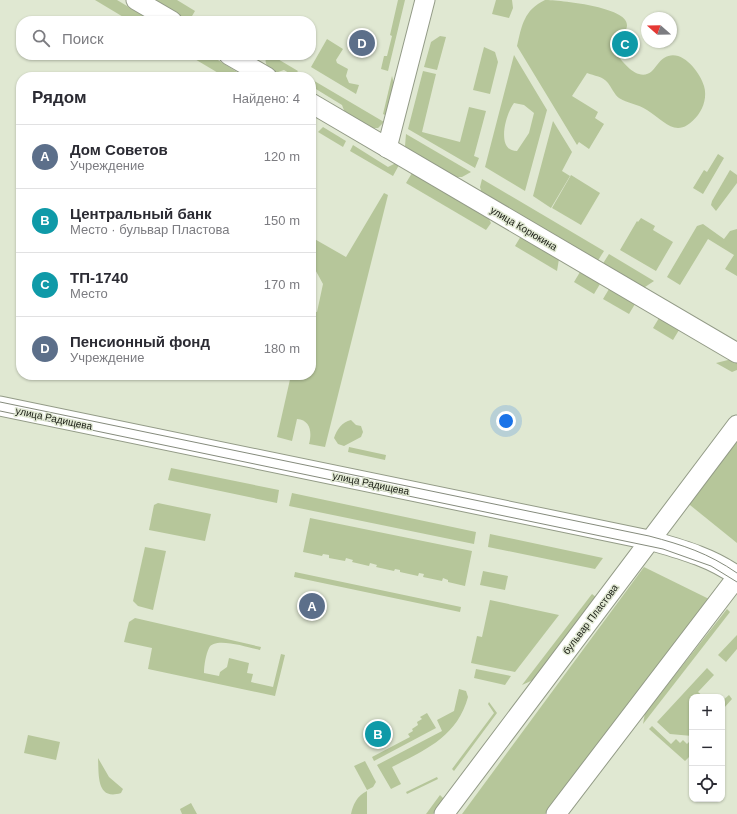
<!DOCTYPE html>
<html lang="ru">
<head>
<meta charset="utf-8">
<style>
  :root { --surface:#fff; --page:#f2f2f3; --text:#2b2b33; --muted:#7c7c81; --line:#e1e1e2; --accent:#111827 }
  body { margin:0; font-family:Helvetica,sans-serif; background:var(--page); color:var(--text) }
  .controls { position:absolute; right:12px; bottom:12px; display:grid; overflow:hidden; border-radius:8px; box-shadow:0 1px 3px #0004 }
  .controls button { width:36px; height:36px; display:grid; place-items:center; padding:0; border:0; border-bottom:1px solid var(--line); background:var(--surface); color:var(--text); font:20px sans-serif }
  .compass { position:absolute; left:641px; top:12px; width:36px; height:36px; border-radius:50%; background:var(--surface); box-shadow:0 1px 3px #0004; rotate:290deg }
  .you { position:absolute; left:506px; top:421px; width:14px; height:14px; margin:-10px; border:3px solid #fff; border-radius:50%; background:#1a73e8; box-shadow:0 0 0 6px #1a73e833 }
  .badge { display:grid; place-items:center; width:26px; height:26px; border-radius:50%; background:var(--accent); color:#fff; font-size:13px; font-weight:700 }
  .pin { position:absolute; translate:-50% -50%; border:2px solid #fff; box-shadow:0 1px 4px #0006 }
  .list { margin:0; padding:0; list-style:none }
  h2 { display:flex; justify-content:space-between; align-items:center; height:52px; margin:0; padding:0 16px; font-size:17px }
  h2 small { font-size:13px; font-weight:400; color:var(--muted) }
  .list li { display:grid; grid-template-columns:26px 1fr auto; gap:12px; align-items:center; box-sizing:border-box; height:64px; padding:0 16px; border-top:1px solid var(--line) }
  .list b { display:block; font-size:15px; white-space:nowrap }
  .list p { margin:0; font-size:13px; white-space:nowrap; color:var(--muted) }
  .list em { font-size:13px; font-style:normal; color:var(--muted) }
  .icon { flex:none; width:22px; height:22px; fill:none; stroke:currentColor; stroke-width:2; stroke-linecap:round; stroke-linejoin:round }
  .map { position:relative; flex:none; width:737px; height:814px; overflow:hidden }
  .search { position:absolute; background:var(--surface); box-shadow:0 1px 3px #0004; left:16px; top:16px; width:300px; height:44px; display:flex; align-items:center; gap:10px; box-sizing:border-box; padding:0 14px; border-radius:16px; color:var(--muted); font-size:15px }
  .panel { position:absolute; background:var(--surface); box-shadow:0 1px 3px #0004; left:16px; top:72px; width:300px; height:308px; border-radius:16px }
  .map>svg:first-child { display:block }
  .green { fill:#b6c69a; fill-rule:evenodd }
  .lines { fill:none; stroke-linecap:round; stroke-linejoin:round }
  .minor-casing { stroke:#939b87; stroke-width:21 }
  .minor { stroke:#fff; stroke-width:19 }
  .tram { stroke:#858b7c; stroke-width:1 }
  .labels { text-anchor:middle; stroke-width:3; stroke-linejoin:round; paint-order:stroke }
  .street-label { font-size:10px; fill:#181b13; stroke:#e0e8d2 }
</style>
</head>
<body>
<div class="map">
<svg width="737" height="814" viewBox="0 0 737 814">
  <rect width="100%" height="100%" fill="#e0e8d2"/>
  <g class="green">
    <path d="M95,0h22l35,21h-22z"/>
    <path d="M152,0h25l18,11 -6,10h-2z"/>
    <path d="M398,0h7l-17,71 -7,-2 3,-13h3l5,-20 -2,-1z"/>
    <path d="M496,0h16l1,8 -4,10 -17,-4z"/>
    <path d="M545,0c14,0 83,7 82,25 0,10 -13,16 -11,28 7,10 23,30 36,18 4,-4 7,-10 12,-13 17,-11 36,14 40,28 3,10 0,21 -6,29 -21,26 -32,7 -51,-5 -9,-6 -20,-7 -28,-12 -5,-4 -7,-10 -11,-15 -5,-7 -14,-7 -21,-10l-15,23 26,16 -3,6 9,6 -15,25 -10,-7 -2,3 -60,-99c5,-21 7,-36 28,-46z"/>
    <path d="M440,36l6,1 -9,33 -13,-3 7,-25z"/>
    <path d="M327,39l16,10 -7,11 1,3 11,6 -2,7 3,7 10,2 -3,9 -45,-27z"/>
    <path d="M484,47l11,5 3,10 -8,32 -17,-4z"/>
    <path d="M188,55h22l35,22h-20z"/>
    <path d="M267,55h4l27,16 -4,5 -10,-6 -9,3c-7,-5 -12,-9 -8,-18z"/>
    <path d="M514,55l33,55 -22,81 -40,-24zM514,103l10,2 10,8 -5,20 -12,18c-22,0 -11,-38 -3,-48z"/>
    <path d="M423,71l13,3 -14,58 38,10 9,-35 17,4 -12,45 5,2 -4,10 -67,-39z"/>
    <path d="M392,76l2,8 -7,32 -4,-2z"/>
    <path d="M311,79l73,43 -6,6h-8l-25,-15 -3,-8 -31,-19z"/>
    <path d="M553,121l19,31 -10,19 8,5 -19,32 -18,-12z"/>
    <path d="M323,127l23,14 -3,6 -25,-15z"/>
    <path d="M406,134l65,38 -9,5h-8l-47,-28 -2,-3z"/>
    <path d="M353,145l35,22 8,-4 3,2 -6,11 -43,-25z"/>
    <path d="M718,154l6,4 -21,36 -10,-6 11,-18 3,2z"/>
    <path d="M730,170l7,5v8l-21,28 -5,-6 1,-4z"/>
    <path d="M412,173l77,46 2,4 -5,7 -80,-47z"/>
    <path d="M571,175l29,18 -19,32 -29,-17z"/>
    <path d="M482,179l122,72 -7,11 -115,-68 -2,-7z"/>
    <path d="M384,193l4,2 -63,252 -16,-3c3,-11 2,-24 -12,-25l-5,22 -15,-4 14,-62h20v-64l6,1 6,-28 -12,-22v-25l35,20z"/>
    <path d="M641,218l14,8 -2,4 20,12 -17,29 -36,-21 17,-29 1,1z"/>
    <path d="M703,224l21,15 6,-8 7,-2v47l-12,-7 9,-14 -26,-16 -28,46 -13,-8 30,-51z"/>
    <path d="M521,236l38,23 -2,12 -42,-25z"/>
    <path d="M609,254l45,27 -9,6h-4l-39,-22z"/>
    <path d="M580,272l20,12 -6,10 -20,-12z"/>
    <path d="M609,289l26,15 -6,10 -26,-15z"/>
    <path d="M659,318l20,12 -6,10 -20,-12z"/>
    <path d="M732,359l5,3v8l-5,2 -16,-9z"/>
    <path d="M351,420l5,5 5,1 2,6 -2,5 -17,9 -6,-2 -4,-6c3,-9 8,-16 17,-18z"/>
    <path d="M737,433v110l-52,-42z"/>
    <path d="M349,447l37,8 -1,5 -37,-8z"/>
    <path d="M171,468l108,22 -2,13 -109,-23z"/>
    <path d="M292,493l184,39 -2,12 -185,-38z"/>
    <path d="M158,503l53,11 -6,27 -56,-11 5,-25z"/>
    <path d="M310,518l162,33 -7,35 -17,-4v-2l-5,-2 -1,3 -19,-4 1,-3 -5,-1 -1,3 -18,-4v-2l-5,-1 -1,2 -18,-4 1,-2 -7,-2 -1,3 -17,-4 1,-2 -7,-2 -1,3 -16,-3v-3l-6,-1 -1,2 -19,-4z"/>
    <path d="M490,534l113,24 -8,11 -107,-22z"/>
    <path d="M145,547l21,4 -13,59 -15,-4 -5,-5z"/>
    <path d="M644,567l65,32 -164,215h-83z"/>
    <path d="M483,571l25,5 -3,14 -25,-5z"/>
    <path d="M295,572l166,35 -1,5 -166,-35z"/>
    <path d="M592,594l5,4 -64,82 -11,5z"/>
    <path d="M490,600l69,15 -44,57 -44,-9 6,-27 5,1z"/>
    <path d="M727,609l3,3 -87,112 2,-11z"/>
    <path d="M135,618l126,29 -1,3c-10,-2 -46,-14 -51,-2 -3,6 -5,17 -5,25l15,3 1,-4 7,-5 2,-9 20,5 -2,10 6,1 -2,8 22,5 8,-33 4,1 -10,41 -127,-27 4,-21 -28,-6 5,-20z"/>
    <path d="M737,635v14l-11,13 -8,-7z"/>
    <path d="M707,668l7,7 -16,17 6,5h-12v39l-22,-2 -13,-12z"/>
    <path d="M476,669l35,7 -6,9 -31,-7z"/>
    <path d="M459,689l7,2 2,6c-11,40 -43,53 -76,70l9,17 -10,5 -14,-24 65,-34 -5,-11 17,-9z"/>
    <path d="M729,695l3,4 -8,9 -2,-7z"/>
    <path d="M489,702l8,11 -43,58 -2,-2 42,-56 -6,-9z"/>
    <path d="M427,713l9,15 -62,33 -2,-4 38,-20 -2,-3 5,-3 -1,-2 6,-4 -1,-3 5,-3 -2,-2z"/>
    <path d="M652,726l19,18 5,-5 4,4 3,-3 4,4 2,-2 3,3v9l-7,7 -36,-32z"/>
    <path d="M28,735l32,7 -4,18 -32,-7z"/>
    <path d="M98,758l11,19 14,12 -2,4c-25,8 -22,-19 -23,-35z"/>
    <path d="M365,761l11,21 -3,5 -6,3 -13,-24z"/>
    <path d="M437,777l1,2 -31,15 -1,-2z"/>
    <path d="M367,791v23h-16c2,-10 6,-18 16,-23z"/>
    <path d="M440,795l4,4 -11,15h-7z"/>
    <path d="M191,803l6,11h-15l-2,-5z"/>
  </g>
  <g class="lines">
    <defs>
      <g id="minor">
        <path d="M136,0l36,21"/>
        <path d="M229,55l38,22"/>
        <path d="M311,103l426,250"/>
        <path d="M387,148l38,-148"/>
        <path d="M0,406l649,134c31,9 62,17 88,36"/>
        <path d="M444,814l293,-389"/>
        <path d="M556,814l181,-237"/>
      </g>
    </defs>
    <use href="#minor" class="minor-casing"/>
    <use href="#minor" class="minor"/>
    <g class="tram">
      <path d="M0,402l649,134c34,9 59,17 88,37"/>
      <path d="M0,411l663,138 48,17 26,16"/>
    </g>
  </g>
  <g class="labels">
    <g class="street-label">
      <text transform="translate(524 228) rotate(31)" y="4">улица Корюкина</text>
      <text transform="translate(54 418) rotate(12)" y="4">улица Радищева</text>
      <text transform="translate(371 483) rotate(12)" y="4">улица Радищева</text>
      <text transform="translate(590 619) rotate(-53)" y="4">бульвар Пластова</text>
    </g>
  </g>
</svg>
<div class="controls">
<button>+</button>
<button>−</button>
<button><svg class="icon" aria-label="locate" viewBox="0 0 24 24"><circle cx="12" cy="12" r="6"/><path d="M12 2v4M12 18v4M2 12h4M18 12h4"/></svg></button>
</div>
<svg class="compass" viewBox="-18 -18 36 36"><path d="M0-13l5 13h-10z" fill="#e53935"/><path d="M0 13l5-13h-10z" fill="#7c7c81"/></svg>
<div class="you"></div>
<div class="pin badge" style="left:312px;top:606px;background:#5c6f8a">A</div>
<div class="pin badge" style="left:378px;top:734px;background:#0f9aa8">B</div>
<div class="pin badge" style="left:625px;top:44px;background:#0f9aa8">C</div>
<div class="pin badge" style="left:362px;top:43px;background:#5c6f8a">D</div>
<div class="search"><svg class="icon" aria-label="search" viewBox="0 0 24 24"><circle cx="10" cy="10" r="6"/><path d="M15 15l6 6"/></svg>Поиск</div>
<section class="panel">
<h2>Рядом<small>Найдено: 4</small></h2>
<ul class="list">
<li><span class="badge" style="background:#5c6f8a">A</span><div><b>Дом Советов</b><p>Учреждение</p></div><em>120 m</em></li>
<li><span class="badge" style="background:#0f9aa8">B</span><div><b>Центральный банк</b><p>Место · бульвар Пластова</p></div><em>150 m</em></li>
<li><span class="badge" style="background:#0f9aa8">C</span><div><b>ТП-1740</b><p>Место</p></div><em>170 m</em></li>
<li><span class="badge" style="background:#5c6f8a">D</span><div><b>Пенсионный фонд</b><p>Учреждение</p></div><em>180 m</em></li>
</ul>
</section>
</div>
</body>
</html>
